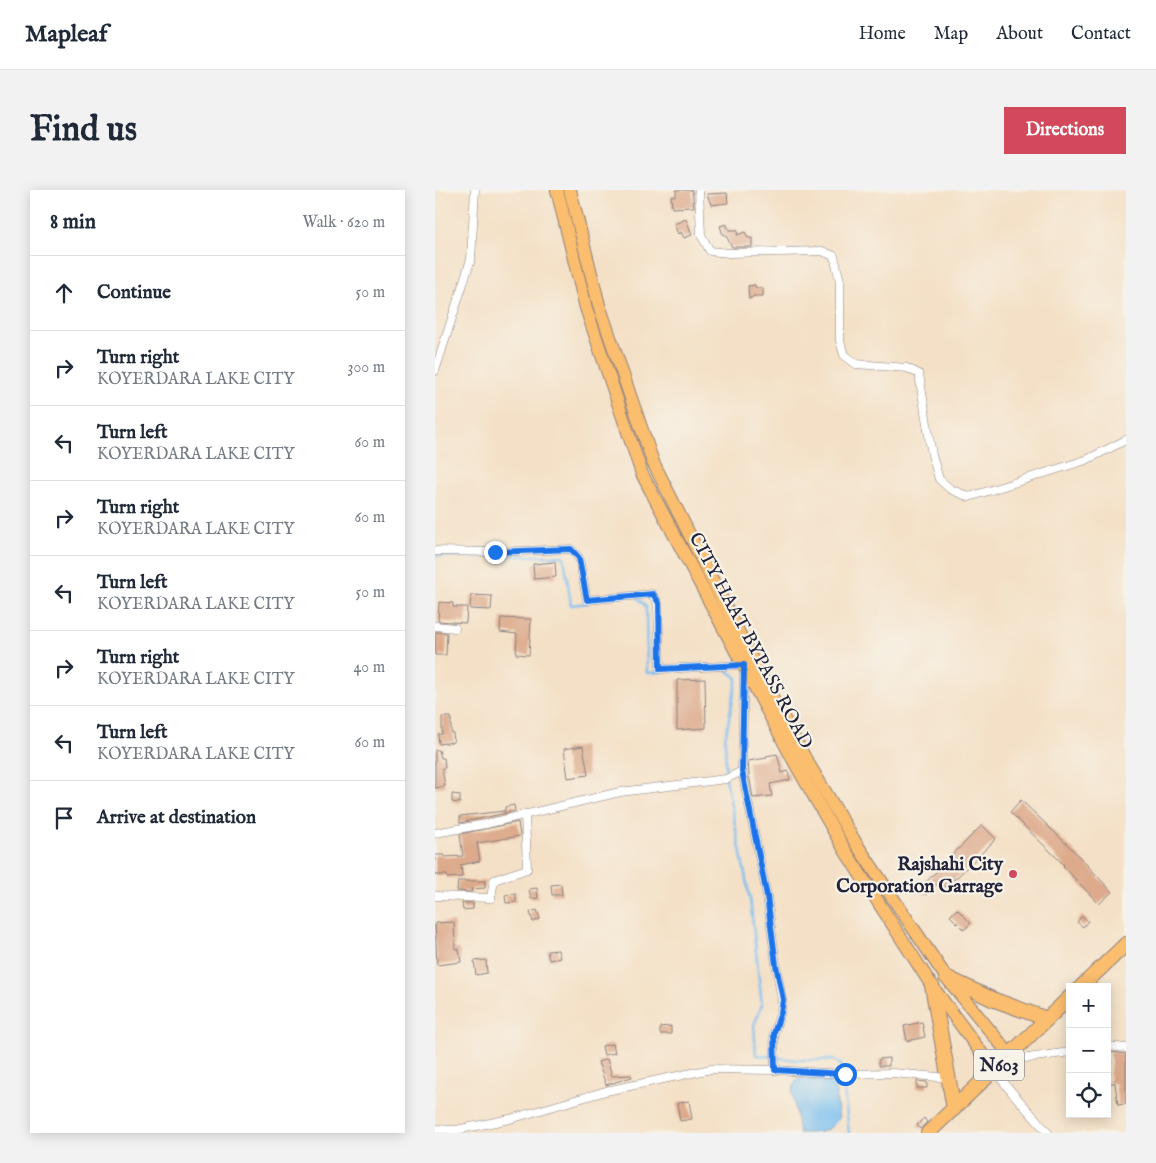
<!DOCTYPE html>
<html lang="en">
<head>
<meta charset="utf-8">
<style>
  :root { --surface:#fff; --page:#f2f2f3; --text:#1f2937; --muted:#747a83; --line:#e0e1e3; --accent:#d1495b }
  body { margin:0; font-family:"IM FELL English",serif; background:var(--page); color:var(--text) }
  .controls { position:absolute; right:15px; bottom:15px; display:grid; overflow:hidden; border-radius:0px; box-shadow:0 2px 12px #0003 }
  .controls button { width:45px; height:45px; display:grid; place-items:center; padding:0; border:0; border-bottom:1px solid var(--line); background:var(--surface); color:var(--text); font:25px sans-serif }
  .stop { position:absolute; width:15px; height:15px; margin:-11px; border:4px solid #1a73e8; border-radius:50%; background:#fff }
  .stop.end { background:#1a73e8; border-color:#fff; box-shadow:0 1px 5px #0008 }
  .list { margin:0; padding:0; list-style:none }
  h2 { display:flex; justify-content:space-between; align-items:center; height:65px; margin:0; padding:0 20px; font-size:21px }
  h2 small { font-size:16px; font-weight:400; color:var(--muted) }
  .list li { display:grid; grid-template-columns:32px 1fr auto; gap:15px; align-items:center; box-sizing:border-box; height:75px; padding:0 20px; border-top:1px solid var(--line) }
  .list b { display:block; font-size:19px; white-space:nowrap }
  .list p { margin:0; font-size:16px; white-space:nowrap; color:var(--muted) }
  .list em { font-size:16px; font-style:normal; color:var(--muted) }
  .icon { flex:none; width:28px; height:28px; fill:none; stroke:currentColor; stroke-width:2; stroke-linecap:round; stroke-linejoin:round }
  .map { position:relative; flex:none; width:691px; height:943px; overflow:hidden; border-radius:0px }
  header { display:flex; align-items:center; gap:30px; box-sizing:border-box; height:70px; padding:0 25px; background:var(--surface); border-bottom:1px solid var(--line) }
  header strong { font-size:24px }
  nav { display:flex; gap:28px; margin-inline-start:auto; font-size:18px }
  .intro { display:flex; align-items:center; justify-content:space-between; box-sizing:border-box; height:120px; padding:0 30px }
  h1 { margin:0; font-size:35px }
  .button { padding:12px 22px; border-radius:0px; background:var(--accent); color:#fff; font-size:18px; font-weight:700 }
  main { display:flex; gap:30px; padding:0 30px }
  aside { flex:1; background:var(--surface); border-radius:0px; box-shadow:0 2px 12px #0003 }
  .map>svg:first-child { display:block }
  .water { fill:#78bdef; stroke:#4d7095 }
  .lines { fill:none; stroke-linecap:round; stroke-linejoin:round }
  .stream { stroke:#78bdef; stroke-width:2.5 }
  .building { fill:#ddaa8c }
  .street-casing { stroke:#8b8180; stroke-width:9 }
  .primary-casing { stroke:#8b8180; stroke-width:14 }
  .highway-casing { stroke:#8b8180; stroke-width:16 }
  .street { stroke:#fff; stroke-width:8 }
  .primary { stroke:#fbbd6e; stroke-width:12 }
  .highway { stroke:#fbbd6e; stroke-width:14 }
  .route { stroke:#1a73e8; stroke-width:6 }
  .poi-dot { fill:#d1495b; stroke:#f7f3e8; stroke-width:2 }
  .labels { text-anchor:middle; stroke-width:4.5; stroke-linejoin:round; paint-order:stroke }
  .shield { fill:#f7f3e8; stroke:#62616f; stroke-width:1 }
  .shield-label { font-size:18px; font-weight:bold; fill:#22223b }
  .street-label { font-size:19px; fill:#22223b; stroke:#f7f3e8 }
  .poi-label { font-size:19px; font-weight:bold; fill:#22223b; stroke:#f7f3e8; text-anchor:end }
</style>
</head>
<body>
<header>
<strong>Mapleaf</strong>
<nav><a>Home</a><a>Map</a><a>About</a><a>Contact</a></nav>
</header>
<div class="intro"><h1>Find us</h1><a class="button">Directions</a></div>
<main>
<aside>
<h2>8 min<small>Walk · 620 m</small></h2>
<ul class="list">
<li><svg class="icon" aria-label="ahead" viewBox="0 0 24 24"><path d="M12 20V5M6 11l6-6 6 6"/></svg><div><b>Continue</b></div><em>50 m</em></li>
<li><svg class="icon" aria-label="right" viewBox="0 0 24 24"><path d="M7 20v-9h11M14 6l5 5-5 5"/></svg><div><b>Turn right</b><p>KOYERDARA LAKE CITY</p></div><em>300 m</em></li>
<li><svg class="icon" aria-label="left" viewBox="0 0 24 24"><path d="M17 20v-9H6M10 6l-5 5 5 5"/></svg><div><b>Turn left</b><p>KOYERDARA LAKE CITY</p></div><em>60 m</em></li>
<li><svg class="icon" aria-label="right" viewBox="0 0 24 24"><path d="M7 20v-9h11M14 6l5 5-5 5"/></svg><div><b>Turn right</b><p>KOYERDARA LAKE CITY</p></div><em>60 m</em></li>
<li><svg class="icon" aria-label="left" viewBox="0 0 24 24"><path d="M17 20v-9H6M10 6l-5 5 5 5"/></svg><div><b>Turn left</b><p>KOYERDARA LAKE CITY</p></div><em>50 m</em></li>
<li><svg class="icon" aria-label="right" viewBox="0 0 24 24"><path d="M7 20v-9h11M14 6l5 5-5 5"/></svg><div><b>Turn right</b><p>KOYERDARA LAKE CITY</p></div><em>40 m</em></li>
<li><svg class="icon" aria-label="left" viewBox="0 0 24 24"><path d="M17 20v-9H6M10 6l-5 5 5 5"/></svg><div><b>Turn left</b><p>KOYERDARA LAKE CITY</p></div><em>60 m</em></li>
<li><svg class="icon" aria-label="arrive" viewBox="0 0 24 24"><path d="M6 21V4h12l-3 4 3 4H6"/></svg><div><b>Arrive at destination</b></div></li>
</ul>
</aside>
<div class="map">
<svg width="691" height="943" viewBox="0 0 691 943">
  <rect width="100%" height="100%" fill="#f7f3e8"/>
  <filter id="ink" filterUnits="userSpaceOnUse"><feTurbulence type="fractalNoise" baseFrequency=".02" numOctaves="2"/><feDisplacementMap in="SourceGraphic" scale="10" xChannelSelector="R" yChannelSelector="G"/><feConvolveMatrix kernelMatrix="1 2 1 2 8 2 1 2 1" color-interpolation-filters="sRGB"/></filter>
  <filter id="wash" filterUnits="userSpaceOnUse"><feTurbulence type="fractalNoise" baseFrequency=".0096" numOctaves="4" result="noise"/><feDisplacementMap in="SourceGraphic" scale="20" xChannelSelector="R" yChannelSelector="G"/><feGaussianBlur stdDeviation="1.12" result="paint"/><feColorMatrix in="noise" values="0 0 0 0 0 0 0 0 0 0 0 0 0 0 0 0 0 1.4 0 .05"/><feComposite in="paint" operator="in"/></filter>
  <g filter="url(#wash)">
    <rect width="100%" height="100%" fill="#f4e0c6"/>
    <path class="water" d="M367,888l32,3 5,38c-13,14 -17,14 -40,14l-7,-42 4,-11z"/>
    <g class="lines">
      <g class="stream">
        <path d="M0,366h129l7,49 17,-2"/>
        <path d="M203,408l8,9 1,66 14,-1"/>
        <path d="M291,479l11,9 -12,61 1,40 24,120 12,106 -8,20 2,30 40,5h39l6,5 8,68"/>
      </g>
    </g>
    <g id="blocks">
      <g class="building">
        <path d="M241,0h16l2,17 -22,1 -1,-12h5z"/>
        <path d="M292,3l1,10 -17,2 -4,-11z"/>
        <path d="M251,29l6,16 -8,3 -3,-6 -3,2 -4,-10z"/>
        <path d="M291,34l3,6h9l-1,5 8,-3 3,6h4v9h-20l-7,-13 -2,1 -3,-9z"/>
        <path d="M320,95l1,3h7v8h-9l-5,3 -1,-13z"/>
        <path d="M120,372l1,15 -22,2 -1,-15z"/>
        <path d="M36,405l21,1 -1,14 -21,-1z"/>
        <path d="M4,412l14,1v4h14l-1,16 -28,-2z"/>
        <path d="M66,428l30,1 -2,36 -13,-1 1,-20 -17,-2z"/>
        <path d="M2,442l10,1 -1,22h-11v-22z"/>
        <path d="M270,489l1,49 -29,2v-50z"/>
        <path d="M7,527h9v16h2l1,9 -15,2 -1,-10h4z"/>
        <path d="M148,556l5,29 -20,3 -4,-29z"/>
        <path d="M0,560h4l2,8h3l1,10h-3l3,18 -10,2z"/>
        <path d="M342,564l5,19 6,-2 2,9 -20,4 2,12 -19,2 -4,-23 -1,-14 19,-3 -1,-2z"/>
        <path d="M17,604l8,1v8l-8,-1z"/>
        <path d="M586,610l54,52 37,40 -13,12 -36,-38 1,-1 -54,-53z"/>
        <path d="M79,615l1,6 -55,12v-7l45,-5v-4z"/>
        <path d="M83,632l2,14 -43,7 3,18 -19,4 1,12 -15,1v-3h-12v-20h9v2l19,-1 -3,-22z"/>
        <path d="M547,635l14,14 -50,49 -6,-7 -14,14 -7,-6z"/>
        <path d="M23,691h27v7l-14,1 1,3 -15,-1z"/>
        <path d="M126,694l1,11h-10l-1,-10z"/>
        <path d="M102,698l1,10 -7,1 -2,-10z"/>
        <path d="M81,704v8l-10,1 -1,-8z"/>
        <path d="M27,713h11v6l-10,1z"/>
        <path d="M522,719l14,14 -7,7 -14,-14z"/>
        <path d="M102,720l3,9 -7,3 -3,-10z"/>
        <path d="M647,726l6,5 -5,6 -6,-5z"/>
        <path d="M19,732l1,27h4l2,13 -24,3 -2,-42z"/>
        <path d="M123,760l2,8 -11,2 -2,-9z"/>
        <path d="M51,770l1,13 -11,2 -2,-14z"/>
        <path d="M487,832l3,15 -18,4 -3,-15z"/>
        <path d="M236,836v8h-11v-7z"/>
        <path d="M178,854l2,9 -11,2 -2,-9z"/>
        <path d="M675,862l16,2v50l-8,1 -3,-22h-6l2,-21z"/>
        <path d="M454,868v8h-10v-7z"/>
        <path d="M172,869l5,17 19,-1 1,2 -26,8 -8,-23z"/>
        <path d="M482,891l10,1v6h-10z"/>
        <path d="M254,911l3,18 -12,2 -3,-18z"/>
        <path d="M489,928l3,4 -7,7 -3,-4z"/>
      </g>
    </g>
  </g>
  <g filter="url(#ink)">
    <use href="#blocks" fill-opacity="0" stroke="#8b8180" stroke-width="1"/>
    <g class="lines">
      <defs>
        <g id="street">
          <path d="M264,0l2,45 9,16 19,2 93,-2 12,5 6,25v60l4,14 12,9 51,4 12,6 13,81 7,24 11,10 19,8 117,-37 40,-20"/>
          <path d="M0,181l36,-112 4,-69"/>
          <path d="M0,361l60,1 76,-3 8,9 8,42 65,-6 6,9 2,66 84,-4 -2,106 25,125 9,69 6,35 -1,11 -7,22 1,37"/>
          <path d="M0,436l20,2"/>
          <path d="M0,643l51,-9 134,-32 106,-13 16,-8"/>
          <path d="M0,706l56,2 3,-18 33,-11 -2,-55"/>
          <path d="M672,856l19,2"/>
          <path d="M575,865l18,3 42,-6"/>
          <path d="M559,880l16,20 38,43"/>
          <path d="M0,939l21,1 54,-11 96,-28 105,-22 64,1 70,4 48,-1 56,5"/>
        </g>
        <g id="primary">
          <path d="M122,0l29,118 56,166 153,289 51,89 86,134 62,84"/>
          <path d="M135,0l29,115 54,157 103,205 49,91 52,87 89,132 64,78"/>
        </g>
        <g id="highway">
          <path d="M511,787l46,22 55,20"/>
          <path d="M497,796l22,123"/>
          <path d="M646,797l45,-43"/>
          <path d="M493,943l142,-136"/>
        </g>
      </defs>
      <use href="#street" class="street-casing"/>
      <use href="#primary" class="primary-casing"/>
      <use href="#highway" class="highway-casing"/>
      <use href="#street" class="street"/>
      <use href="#primary" class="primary"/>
      <use href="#highway" class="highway"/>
    </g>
  </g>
  <g class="lines" filter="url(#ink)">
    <path class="route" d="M60,362l76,-3 8,9 8,42 66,-6 6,9 1,66 84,-4 -2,106 25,125 9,69 7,35 -2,12 -7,21 1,37 70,4"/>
  </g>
  <circle class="poi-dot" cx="578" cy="684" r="5"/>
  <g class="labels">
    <rect class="shield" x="539" y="859.5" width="50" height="31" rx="4"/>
    <g class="shield-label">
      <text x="564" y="881">N603</text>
    </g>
    <g class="street-label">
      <text transform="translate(317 450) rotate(62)" y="7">CITY HAAT BYPASS ROAD</text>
    </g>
    <g class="poi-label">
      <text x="568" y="680">Rajshahi City<tspan x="568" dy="22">Corporation Garrage</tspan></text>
    </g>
  </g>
</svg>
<div class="controls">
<button>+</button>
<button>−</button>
<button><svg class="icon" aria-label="locate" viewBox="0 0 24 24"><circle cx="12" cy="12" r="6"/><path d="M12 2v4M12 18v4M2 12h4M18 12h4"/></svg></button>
</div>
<div class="stop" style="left:410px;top:884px"></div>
<div class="stop end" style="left:60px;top:362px"></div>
</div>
</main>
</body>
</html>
